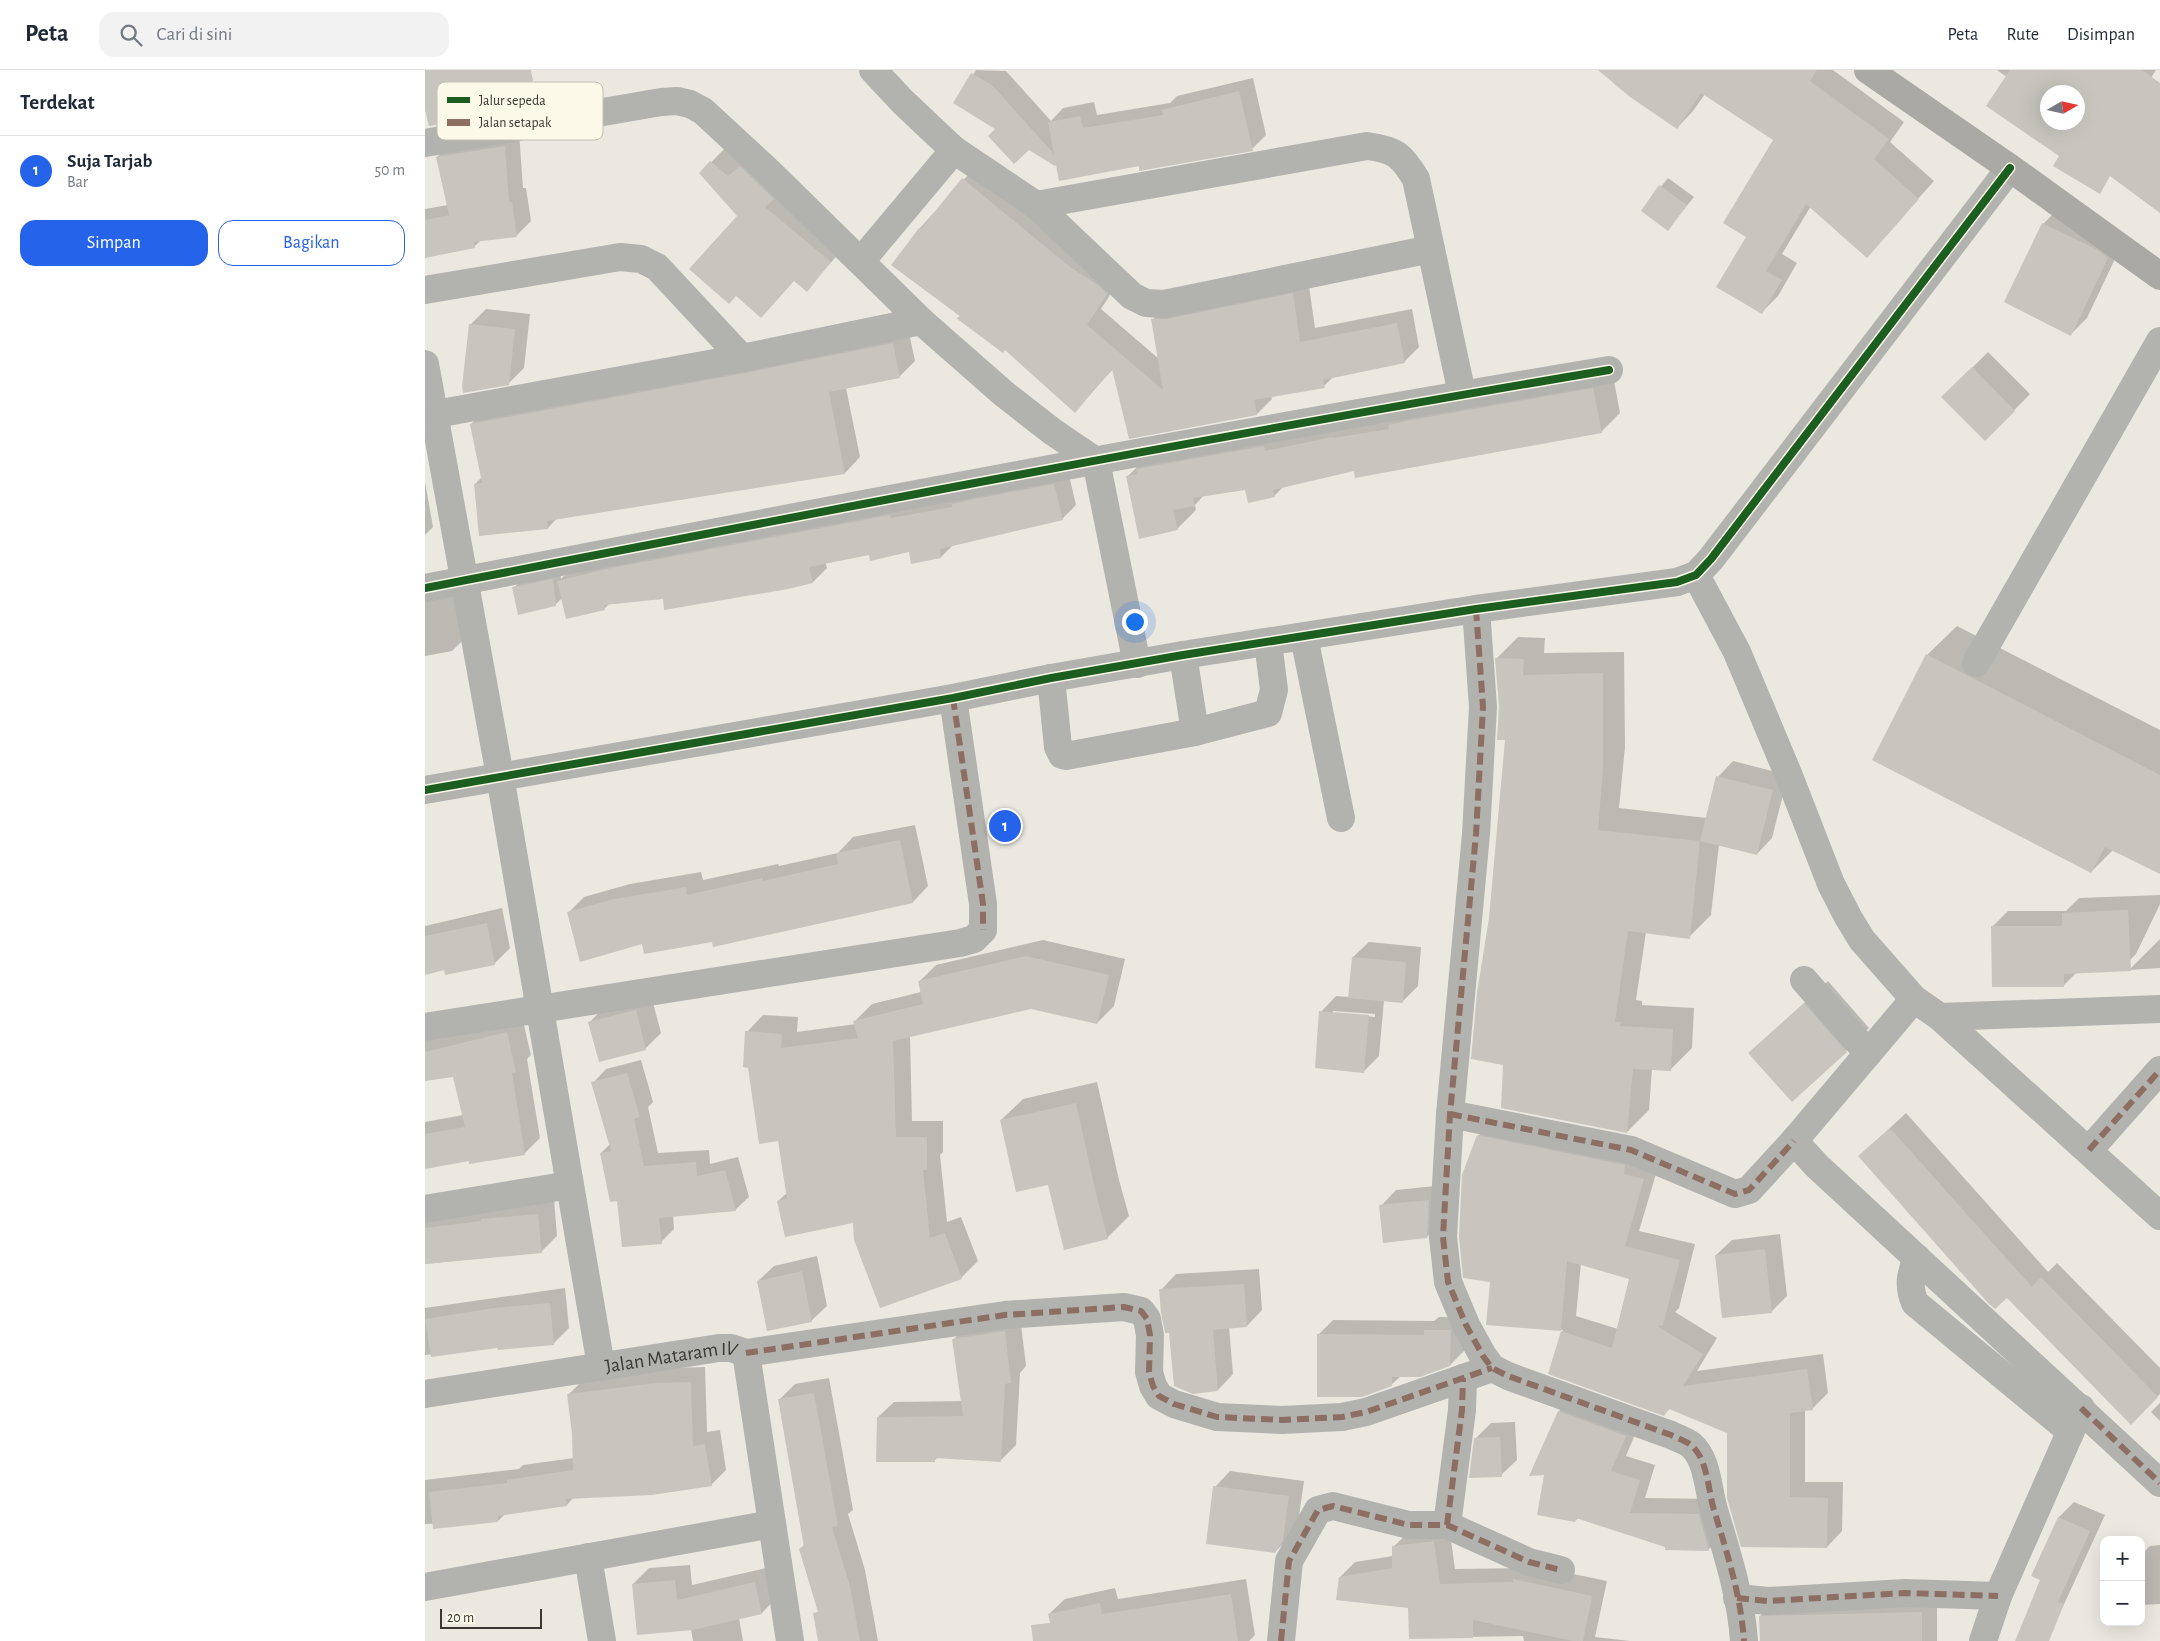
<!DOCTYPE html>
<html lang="id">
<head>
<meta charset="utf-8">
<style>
  :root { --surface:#fff; --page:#f2f2f3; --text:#1f2937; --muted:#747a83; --line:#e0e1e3; --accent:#2563eb }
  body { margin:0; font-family:"Alegreya Sans",sans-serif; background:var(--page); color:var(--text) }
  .controls { position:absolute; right:15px; bottom:15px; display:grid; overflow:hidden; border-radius:10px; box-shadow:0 5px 20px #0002 }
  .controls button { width:45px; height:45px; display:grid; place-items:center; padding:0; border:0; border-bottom:1px solid var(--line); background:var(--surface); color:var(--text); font:25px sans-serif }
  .compass { position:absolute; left:1615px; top:15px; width:45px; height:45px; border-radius:50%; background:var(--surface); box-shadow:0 5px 20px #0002; rotate:81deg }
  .scale { position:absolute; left:15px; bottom:12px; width:102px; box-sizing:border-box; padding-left:5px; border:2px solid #393832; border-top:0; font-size:14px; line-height:18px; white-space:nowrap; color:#393832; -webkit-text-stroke:4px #fcf9e9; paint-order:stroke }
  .you { position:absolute; left:709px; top:551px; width:18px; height:18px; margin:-12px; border:4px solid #fff; border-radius:50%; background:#1a73e8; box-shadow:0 0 0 8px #1a73e833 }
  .badge { display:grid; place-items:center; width:32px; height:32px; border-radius:50%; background:var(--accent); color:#fff; font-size:16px; font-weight:700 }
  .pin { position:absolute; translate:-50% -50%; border:2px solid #fff; box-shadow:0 1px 5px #0006 }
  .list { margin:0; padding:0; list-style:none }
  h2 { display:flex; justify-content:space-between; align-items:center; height:65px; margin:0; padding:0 20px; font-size:21px }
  h2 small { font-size:16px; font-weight:400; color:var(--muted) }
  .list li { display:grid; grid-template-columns:32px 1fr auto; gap:15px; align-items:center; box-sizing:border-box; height:70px; padding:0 20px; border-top:1px solid var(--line) }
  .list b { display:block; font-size:19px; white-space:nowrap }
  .list p { margin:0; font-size:16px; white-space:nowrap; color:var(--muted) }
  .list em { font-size:16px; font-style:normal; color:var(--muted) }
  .actions { display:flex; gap:10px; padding:15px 20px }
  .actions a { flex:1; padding:11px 0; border:1px solid var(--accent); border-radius:15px; text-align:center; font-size:18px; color:var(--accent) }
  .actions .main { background:var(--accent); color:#fff }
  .icon { flex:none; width:28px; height:28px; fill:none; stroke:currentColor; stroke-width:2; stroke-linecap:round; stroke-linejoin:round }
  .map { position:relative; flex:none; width:1735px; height:1571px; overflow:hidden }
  header { display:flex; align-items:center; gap:30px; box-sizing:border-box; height:70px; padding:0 25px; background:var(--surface); border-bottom:1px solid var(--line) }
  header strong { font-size:24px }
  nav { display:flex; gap:28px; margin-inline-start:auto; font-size:18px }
  .search { width:350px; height:45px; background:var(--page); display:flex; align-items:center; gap:12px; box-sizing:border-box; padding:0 18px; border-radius:15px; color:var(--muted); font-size:19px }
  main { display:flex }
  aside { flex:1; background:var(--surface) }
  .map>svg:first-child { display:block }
  .shadow { fill:#0003; fill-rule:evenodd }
  .building { fill:#c7c5be; fill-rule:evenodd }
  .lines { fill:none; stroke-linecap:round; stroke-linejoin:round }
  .minor { stroke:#b2b2af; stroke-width:28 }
  .major { stroke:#aaa9a4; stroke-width:28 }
  .quiet { stroke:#8d6e63; stroke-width:6; stroke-dasharray:12 6; stroke-linecap:butt }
  .cycleway-casing { stroke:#fcf9e9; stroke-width:11 }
  .cycleway { stroke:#1b5e20; stroke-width:8 }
  .labels { text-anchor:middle; stroke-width:5; stroke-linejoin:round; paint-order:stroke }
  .street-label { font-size:20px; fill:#393832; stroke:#fcf9e9 }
  .key { fill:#fcf9e9; stroke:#c2bfb2; stroke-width:1 }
  .key-label { font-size:14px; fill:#393832 }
</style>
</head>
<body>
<header>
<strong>Peta</strong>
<div class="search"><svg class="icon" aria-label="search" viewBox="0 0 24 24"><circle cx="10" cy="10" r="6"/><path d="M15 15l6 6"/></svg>Cari di sini</div>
<nav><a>Peta</a><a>Rute</a><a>Disimpan</a></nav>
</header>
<main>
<aside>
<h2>Terdekat<small></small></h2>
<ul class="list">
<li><span class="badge">1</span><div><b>Suja Tarjab</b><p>Bar</p></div><em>50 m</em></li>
</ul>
<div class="actions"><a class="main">Simpan</a><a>Bagikan</a></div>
</aside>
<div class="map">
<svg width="1735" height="1571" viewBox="0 0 1735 1571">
  <rect width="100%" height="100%" fill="#ebe8e0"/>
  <g class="shadow">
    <path d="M0,0h70l-28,25 4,17 -8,7 -38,-14z"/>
    <path d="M551,0l30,1 45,50 12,-13 31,-6 3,13 73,-12 7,-7 76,-18 13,57 -14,14 -112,15 -83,-1 -102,-60z"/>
    <path d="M1175,0h233l71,52 -14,20 44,39 -67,75 -56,-50 -29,48 15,9 -19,33 -17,17 -13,-77 27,-97 -70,-45 -12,17 -16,17z"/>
    <path d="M1572,0h159l-61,96 -34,-10 -54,-79zM1622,22h30v30h-30z"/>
    <path d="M94,62l4,56h3l5,33 -15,15 -35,4 -7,7 -49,10v-48l23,-4 -11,-48 15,-14z"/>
    <path d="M301,77l119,100 -39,43 -105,-117z"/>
    <path d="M553,94l143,114 -20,31 58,50 -6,-40 15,-15 140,-25 7,49 97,-19 7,38 -15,15 -70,14 -10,10 -53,10 1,3 -15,15 -127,23 -17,-68 -38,42 -69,-62 -48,-31 3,-3 -68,-50 27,-37z"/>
    <path d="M1243,108l26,19 -26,32 -26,-19z"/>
    <path d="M1634,138l64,34 -36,76 -16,16 -28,-110z"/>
    <path d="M61,239l44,5 -6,54 -16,16 -38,-59z"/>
    <path d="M483,258l7,33 -15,15 -54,12 14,69 -15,16 -288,45 -9,10 -73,-44 7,-7 -11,-53 16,-15z"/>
    <path d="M1563,282l42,42 -45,46 -42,-43z"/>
    <path d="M1187,300l8,43 -19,19 -246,38 -71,16 -10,10 -28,-7 -42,6 -9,10 1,5 -19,19 -50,-52 20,-20z"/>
    <path d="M643,401l8,34 -14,14 -109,26 -12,12 -31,-6 -40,3 -45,8 2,6 -14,14 -203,21 -6,6 -42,-11 -7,7 -41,-17 7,-8 39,-8 1,7 11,-11z"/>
    <path d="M0,412l8,45 -8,8z"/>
    <path d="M25,502l32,49 -30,30 -27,5v-79z"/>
    <path d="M1532,556l203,104v143l-47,-23 -22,22 -164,-217z"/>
    <path d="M1093,567l27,1 -1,15 80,-1 1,95 -6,61 88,10 11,-41 15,-16 55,14 -16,63 -15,16 -38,-10 -8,71 -22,22 -43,-5 -10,68 6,1v4l52,3 -2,40 -22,22 -18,-2 -3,42 -22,22 -123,-68 -14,-146 16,-179 -6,-33 -4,-47z"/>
    <path d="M490,755l13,61 -15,16 -200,38 -70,3 -75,-30 16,-16 46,-13 71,-12 2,8 75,-16 1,2 59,-13 15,-16z"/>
    <path d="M1735,825v9l-24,50 -16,16 -43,2 -14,14 -71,-59 16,-16h58l13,-13z"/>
    <path d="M77,838l8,40 -16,16 -49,4 -20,5v-47z"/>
    <path d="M1735,869v29l-31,2z"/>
    <path d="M618,870l82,19 -11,47 -17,17 -66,-15 -121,28 2,85h31v31l-3,3 7,67 14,-5 17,44 -17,17 -107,-57 -76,-20 10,-9 -9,-52 -32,-108 16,-17 35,2 -1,15 59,-8 -1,-3 17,-17 49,-12 -2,-10 17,-17z"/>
    <path d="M944,872l52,5 -3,39 -16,16 -18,-2 -5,56 -15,15 -43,-59 15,-16 13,1 4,-40zM908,941l42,3v3l-42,-4z"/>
    <path d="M1403,911l41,47 -23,23 -96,2z"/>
    <path d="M226,925l10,38 -16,16 -55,-27 15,-16z"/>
    <path d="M97,947l9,38 -4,4 13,79 -16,16 -54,6 -45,8v-46l38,-7 -9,-39 -29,4v-46z"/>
    <path d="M216,990l12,42 -5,5 10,46 51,-3 1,14 28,-7 11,40 -14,13 -62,5 1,14 -13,13 -43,-43 -17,-46 9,-9 -17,-61 13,-14z"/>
    <path d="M672,1012l22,98 10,36 -22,22 -106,-118 22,-21z"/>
    <path d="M1481,1043l142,159 9,-9 103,105v26l-29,29 -124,-127 -147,-140z"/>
    <path d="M1069,1050l165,44 -20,67 56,13 -16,64 -4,4 42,26 -20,33 126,-17 5,39 -16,16h-7v73h38l-1,49 -15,16 -98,-114 -59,-25 -6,7 -115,-42 14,-43 -75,-6 3,-43 -13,-145zM1156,1193l49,15 -12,51 -42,-13z"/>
    <path d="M1020,1115l-2,36 -16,16 -46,-31 15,-16z"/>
    <path d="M129,1129l3,37 -16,16 -116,12v-49z"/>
    <path d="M1355,1164l7,62 -16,16 -55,-57 16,-15z"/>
    <path d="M392,1186l10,50 -16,15 -53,-40 16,-15z"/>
    <path d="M834,1199l3,41 -15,16 -18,1 4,47 -15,16 -48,-59 -9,-41 15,-16z"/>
    <path d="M140,1218l4,40 -16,16 -54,2 -74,9v-47z"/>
    <path d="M595,1246l6,50 -6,7 -4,72 -15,15 -63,-3 -4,4 -56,-44 16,-15 68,-1 -8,-62 15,-16z"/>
    <path d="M1014,1247h25v34l-14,14 -49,11 -10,9 -72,-51 14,-14 101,1z"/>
    <path d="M280,1297l2,65 13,-2 6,40 -15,15 -137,12 -7,8 -62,9 -7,7 -73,3v-44l94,-11 4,-4 51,-7v-24l-6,-39 15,-15 90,-12z"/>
    <path d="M404,1308l24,132 -5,4 17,56 13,71h-58l-3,-28 2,-2 -19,-62 5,-5 -26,-144 16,-16z"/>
    <path d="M1149,1326l67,24 -15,36 29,9 -10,33 69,1 10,35 -15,15h-42v-3l-89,-28 -3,3 -16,-110z"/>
    <path d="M1735,1333v18l-9,-9z"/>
    <path d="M1090,1352l2,38 -16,15 -26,-36 16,-16z"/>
    <path d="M805,1401l74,10 -6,42 -7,13 -16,16 -60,-65z"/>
    <path d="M1649,1432l31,13 -50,109 4,-107z"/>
    <path d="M1024,1456l6,43 72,-1 3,-3 77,16 -12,56 35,4h-106l-1,-5 -113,2 -1,-31 -69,-30 15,-15 38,-6v-9l16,-15z"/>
    <path d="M1735,1475v59l-19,1v-50l9,-9z"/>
    <path d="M265,1495l2,20 78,-18 7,30 -15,16 -23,5 4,23h-50l-2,-12 -58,-45 16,-16z"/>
    <path d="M821,1509l9,56 -6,6h-194l-6,-27 16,-15 50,-11 3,11z"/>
    <path d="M1512,1527v44h-176l-1,-25 15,-15z"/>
  </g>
  <g class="building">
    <path d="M0,0h106l2,11 -74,17 5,22 -35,6 -4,-16z"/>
    <path d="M1173,0h219l-7,11 79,58 -15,20 45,40 -52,59 -61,-54 -40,67 16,9 -20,34 -46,-27 30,-50 -23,-14 50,-83 -72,-47 -24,36 -47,-32z"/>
    <path d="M1585,0h132l18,13v130l-50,-37 -10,18 -47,-28 6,-10 -73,-50zM1622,22h30v30h-30z"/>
    <path d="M546,3l21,12 62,69 -6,-32 32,-6 3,12 80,-13 -1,-5 77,-19 14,60 -114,20v-5l-80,15 -3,-16 -1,1 -26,-16 -15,14 -26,-28 7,-7 -42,-26z"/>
    <path d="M80,76l4,56h3l5,35 -43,5 1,6 -50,10v-38l24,-5 -13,-58z"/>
    <path d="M285,91l18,15 12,-10 34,33 -9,8 66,55 -24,30 -13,-11 -33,37 -25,-22 -7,8 -40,-35 48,-53 -38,-43z"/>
    <path d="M537,108l108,89 28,18 9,9 -20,31 76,65 -12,-71h16l126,-26 7,49 97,-19 8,40 -82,17 2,8 -71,12 3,15 -128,24 -17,-70 -37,44 -70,-63 -2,3 -47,-35 5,-1 -70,-52 28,-37 2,1z"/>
    <path d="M1234,115l28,20 -19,26 -27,-20z"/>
    <path d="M1617,153l54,26 12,9 -37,78 -67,-34z"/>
    <path d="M44,254l46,5 -6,56 -46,8 -1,-6z"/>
    <path d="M468,273l7,35 -71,14 16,82 -298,47 1,8 -69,7 -5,-52 8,-1 -12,-59 275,-51z"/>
    <path d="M1547,297l43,44 -30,30 -44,-44z"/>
    <path d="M1168,318l9,45 -247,45 -1,-7 -81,19 2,7 -27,6 -3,-13 -52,8 2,8 -22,4 5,20 -39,9 -13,-63 11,-2 -1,-5 128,-23 1,5 67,-14 1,1 56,-9 -1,-4 18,-4z"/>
    <path d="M629,414l9,36 -123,29 1,9 -30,6 -2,-12 -39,9 -1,-6 -60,12 4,16 -25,6 -124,21 -1,-11 -59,6 1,5 -39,9 -9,-38 49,-12 284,-54 1,3 61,-11v-3l23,-5z"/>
    <path d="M128,509l3,27 -38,9 -6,-28z"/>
    <path d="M1501,584l234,121v99l-55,-27 -14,26 -219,-113z"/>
    <path d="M1070,588l29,1 -1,16 80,-2v97l-5,60 102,11 -10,98 -62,-8 -13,91h6l-1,4 53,3 -2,42 -38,-2 -6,64 -126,-25 2,-43 -32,-6 6,-66 12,-75 16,-178h-8l2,-34z"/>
    <path d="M1291,706l57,14 -16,65 -57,-14z"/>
    <path d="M475,770l13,63 -200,44 -1,-5 -68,12 -2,-10 -62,18 -13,-50 47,-13 72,-12 1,8 76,-17v3l75,-17 -2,-11z"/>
    <path d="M1703,840l3,61 -67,3v13h-72l-1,-61h71v-13z"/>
    <path d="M62,853l8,42 -50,10 -1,-5 -19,5v-39z"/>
    <path d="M601,886l83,19 -12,49 -66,-15 -138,32 3,96h31v33h-4l7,68 15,-5 17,46 -82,29 -26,-68 -1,-17 -68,14 -8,-36 10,-2 -9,-58 -19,3 -11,-76 -5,-1 2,-36 37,3 -1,14 77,-10 -5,-17 70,-17 -5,-23z"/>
    <path d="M927,887l54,5 -3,41 -55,-5z"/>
    <path d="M1379,933l43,49 -55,50 -44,-49z"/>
    <path d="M211,940l10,40 -47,12 -11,-40z"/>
    <path d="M894,941l50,4 -5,58 -49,-5z"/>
    <path d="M82,962l9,40 -4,1 13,82 -56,9v-3l-44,8v-35l40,-7 -12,-50 -28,4v-29z"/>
    <path d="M202,1003l13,44 -6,2 10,47 52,-4 1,14 28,-6 11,41 -77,7 3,26 -40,3 -5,-46 -7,1 -10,-49 11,-2 -20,-69z"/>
    <path d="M651,1033l22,99 10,37 -44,11 -16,-65 -32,7 -16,-72z"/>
    <path d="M1465,1058l142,159 9,-10 117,120 -27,28 -124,-127 -12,11 -6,-5 -131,-148z"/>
    <path d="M1052,1065l148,30 -1,9 20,5 -19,67 55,14 -17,65 -6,1 46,28 -20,32 124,-17 6,41 -23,3v84l38,1 -1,50 -86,-1 -14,-49v-65l-58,-24 -5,7 -116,-42 13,-43 -75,-6 4,-43 -27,-4 -4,-41 3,-62zM1142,1191l62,18 -17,69 -51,-17z"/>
    <path d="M1004,1130l-2,38 -44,5 -4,-38z"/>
    <path d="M113,1144l4,39 -117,11v-36l56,-7v-2z"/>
    <path d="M1340,1179l7,64 -50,5 -7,-63z"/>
    <path d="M377,1201l10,51 -45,9 -10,-50z"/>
    <path d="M819,1214l3,43 -34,3 5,61 -25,3 -19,-8 -5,-53h-4l-4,-20 -2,-24z"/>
    <path d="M125,1233l4,42 -56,5 -1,-2 -66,9 -6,-38 69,-11z"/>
    <path d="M999,1260h27l-1,36 -30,11h-28v9l-30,11h-45v-63l107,1z"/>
    <path d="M580,1261l6,52 -6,1 -4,78 -66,-4v4h-59l1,-45 86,-1 -11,-77z"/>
    <path d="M266,1312l2,64 12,-2 7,42 -60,9 -86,4 1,7 -69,10v6l-65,7 -4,-37 78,-9v-3l66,-10 -1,-36 -5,-40 90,-11z"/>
    <path d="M389,1323l24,133 -6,1 18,59 10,55h-42l-5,-28 5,-1 -19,-63 5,-2 -26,-148z"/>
    <path d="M1133,1341l68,25 -15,35 29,9 -10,33 69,1 10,37 -44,-1v-3l-89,-29 -1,4 -38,-7 7,-40 -15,1z"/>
    <path d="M1075,1367l2,40 -33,1 5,-40z"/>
    <path d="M788,1416l76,10 -6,44 -8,13 -69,-9z"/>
    <path d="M1633,1447l32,14 -32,71 6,2 -15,37h-34l25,-61 -9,-4z"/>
    <path d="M1009,1471l6,43 73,-2v-3l79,17 -9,45h-10l-100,-21v18l-64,1 -1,-31 -72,-8 3,-23 53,-9v-22z"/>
    <path d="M250,1510l2,20 78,-18 7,32 -69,16 -56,5 -5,-51z"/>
    <path d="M806,1524l7,47h-205l-2,-16 19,-2 -2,-9 52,-11 2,11z"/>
    <path d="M1497,1542v29h-162l-1,-25z"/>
  </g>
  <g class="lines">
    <g class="minor">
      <path d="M448,0l30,32 51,48 82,55 96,91 14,7 18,1 267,-55"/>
      <path d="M0,73l236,-41 16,-1 13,3 13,7 65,60 153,150 82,72 50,39 43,29 41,203"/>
      <path d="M611,135l331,-59c28,4 34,8 49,33l46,215"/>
      <path d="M436,191l93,-111"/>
      <path d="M0,220l195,-33 21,2 16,8 85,91"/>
      <path d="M0,294l75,412 101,590"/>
      <path d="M0,346l317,-58 179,-37"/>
      <path d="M1271,505l41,77 52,124 42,108 17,33 14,23 52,59 26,18 220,199"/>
      <path d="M0,518c394,-76 788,-152 1184,-218"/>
      <path d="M1051,539l7,98 -7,127 -26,280 -7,123 5,45 18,43 17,31 9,12 16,8 163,59c6,3 15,6 20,10 17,14 17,46 23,65 13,43 27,86 30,131"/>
      <path d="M879,567l37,181"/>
      <path d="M758,585l12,77"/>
      <path d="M1551,593l184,-322"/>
      <path d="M626,608l7,69 4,8 4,1 129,-24 73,-19 6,-23 -6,-48"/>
      <path d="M0,720l528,-92 98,-20 132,-23 293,-46 201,-27 19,-7 15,-16 299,-391"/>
      <path d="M1379,910l64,73"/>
      <path d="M1489,929l-120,142 23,25 343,317"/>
      <path d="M1515,947l220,-8"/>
      <path d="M0,957l535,-84 14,-4 9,-9v-26l-30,-206"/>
      <path d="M1025,1044l181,36 104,44 14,-4 45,-49"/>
      <path d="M1664,1080l71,-80"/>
      <path d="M0,1139l145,-24"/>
      <path d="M1492,1188c-7,17 -9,28 -2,45l155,128"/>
      <path d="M321,1283l259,-38 119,-8 17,4 6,8 3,16 -1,37 4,14 6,10 15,8 43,13 65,3 60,-3 24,-5 126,-44"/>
      <path d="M321,1283l44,288"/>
      <path id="s1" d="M0,1324l294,-46h12l15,5"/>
      <path d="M1022,1455l15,-115 1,-32"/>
      <path d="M163,1487l14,84"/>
      <path d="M0,1517l347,-63"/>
      <path d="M1312,1528l31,3 137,-8 93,3"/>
      <path d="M856,1571l8,-80 29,-51 15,-4 76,19h38l82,37 32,8"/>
      <path d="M1558,1571l15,-45 83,-188"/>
    </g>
    <path class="major" d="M1443,0l142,98 150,108"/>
    <g class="quiet">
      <path d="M1051,539l7,98 -7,127 -26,280 -7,123 5,45 18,43 17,31 9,12 16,8 163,59c6,3 15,6 20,10 17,14 17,46 23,65 13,43 27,86 30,131"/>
      <path d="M528,628l30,206v26"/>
      <path d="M1025,1044l181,36 104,44 14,-4 45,-49"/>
      <path d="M1664,1080l71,-80"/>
      <path d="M321,1283l259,-38 119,-8 17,4 6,8 3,16 -1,37 4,14 6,10 15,8 43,13 65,3 60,-3 24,-5 126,-44"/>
      <path d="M1656,1338l79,75"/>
      <path d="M1022,1455l15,-115 1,-32"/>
      <path d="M1312,1528l31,3 137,-8 93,3"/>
      <path d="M856,1571l8,-80 29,-51 15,-4 76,19h38l82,37 32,8"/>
    </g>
    <defs>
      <g id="cycleway">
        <path d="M0,518c394,-76 788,-152 1184,-218"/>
        <path d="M0,720l528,-92 98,-20 132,-23 293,-46 201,-27 19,-7 15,-16 299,-391"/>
      </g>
    </defs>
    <use href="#cycleway" class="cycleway-casing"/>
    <use href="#cycleway" class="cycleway"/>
  </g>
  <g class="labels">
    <g class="street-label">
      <text dy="7" stroke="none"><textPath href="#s1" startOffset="249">Jalan Mataram IV</textPath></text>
    </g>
  </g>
  <rect x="12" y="12" width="166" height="58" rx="8" class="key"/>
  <rect x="22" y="27" width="23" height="6" fill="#1b5e20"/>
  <rect x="22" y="49" width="23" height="7" fill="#8d6e63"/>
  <g class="key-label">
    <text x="54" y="35">Jalur sepeda</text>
    <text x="54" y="57">Jalan setapak</text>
  </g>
</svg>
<div class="controls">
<button>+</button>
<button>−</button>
</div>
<svg class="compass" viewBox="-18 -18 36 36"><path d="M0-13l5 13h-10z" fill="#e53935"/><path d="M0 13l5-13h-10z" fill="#747a83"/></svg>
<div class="scale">20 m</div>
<div class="you"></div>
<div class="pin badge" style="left:580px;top:756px">1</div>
</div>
</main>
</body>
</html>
